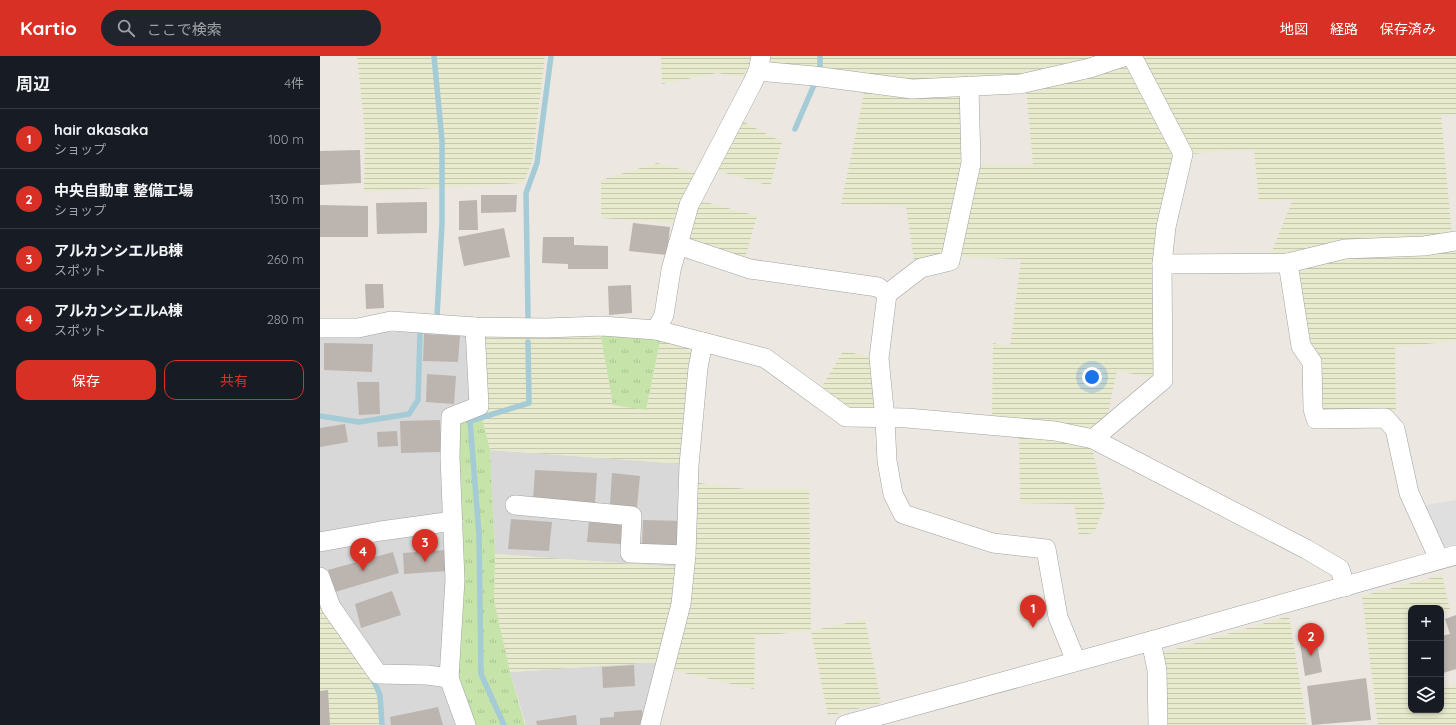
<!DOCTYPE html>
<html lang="ja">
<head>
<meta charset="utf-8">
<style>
  :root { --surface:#171b24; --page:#20242c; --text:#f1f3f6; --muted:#9ea1a6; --line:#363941; --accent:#d93025 }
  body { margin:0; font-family:Quicksand,"Noto Sans JP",sans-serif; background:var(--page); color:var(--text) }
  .controls { position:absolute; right:12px; bottom:12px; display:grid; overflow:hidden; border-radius:8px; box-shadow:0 2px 6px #0003 }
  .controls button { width:36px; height:36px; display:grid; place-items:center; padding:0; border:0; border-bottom:1px solid var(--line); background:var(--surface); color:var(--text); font:20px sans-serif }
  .you { position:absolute; left:772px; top:321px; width:14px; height:14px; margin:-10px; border:3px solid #fff; border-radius:50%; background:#1a73e8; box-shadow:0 0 0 6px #1a73e833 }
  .badge { display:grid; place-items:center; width:26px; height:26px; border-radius:50%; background:var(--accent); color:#fff; font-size:13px; font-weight:700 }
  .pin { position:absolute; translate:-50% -33px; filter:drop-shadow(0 1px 2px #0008) }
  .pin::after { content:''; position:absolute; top:21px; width:14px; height:12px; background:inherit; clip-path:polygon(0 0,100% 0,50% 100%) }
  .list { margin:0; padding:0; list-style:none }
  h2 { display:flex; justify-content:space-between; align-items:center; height:52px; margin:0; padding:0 16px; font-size:17px }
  h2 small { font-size:13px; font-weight:400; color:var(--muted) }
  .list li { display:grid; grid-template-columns:26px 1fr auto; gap:12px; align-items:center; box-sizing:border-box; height:60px; padding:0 16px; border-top:1px solid var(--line) }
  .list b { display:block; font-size:15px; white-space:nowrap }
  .list p { margin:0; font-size:13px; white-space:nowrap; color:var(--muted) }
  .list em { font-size:13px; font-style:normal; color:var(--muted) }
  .actions { display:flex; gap:8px; padding:12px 16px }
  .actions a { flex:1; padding:9px 0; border:1px solid var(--accent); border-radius:12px; text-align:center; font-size:14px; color:var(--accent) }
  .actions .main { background:var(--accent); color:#fff }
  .icon { flex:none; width:22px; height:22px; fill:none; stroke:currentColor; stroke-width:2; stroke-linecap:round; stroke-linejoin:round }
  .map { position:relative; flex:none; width:1136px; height:669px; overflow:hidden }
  header { display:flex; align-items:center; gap:24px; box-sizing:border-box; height:56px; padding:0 20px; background:var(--accent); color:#fff }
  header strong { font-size:19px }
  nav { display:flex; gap:22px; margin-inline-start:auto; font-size:14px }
  .search { width:280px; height:36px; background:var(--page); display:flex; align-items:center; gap:10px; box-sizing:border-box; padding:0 14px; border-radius:22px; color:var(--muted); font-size:15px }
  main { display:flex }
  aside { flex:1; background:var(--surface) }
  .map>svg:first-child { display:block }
  .residential { fill:#d9d8d8 }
  .farmland { fill:url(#farmland-rules) }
  .grass { fill:url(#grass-tufts) }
  .parking { fill:#dfdfdf }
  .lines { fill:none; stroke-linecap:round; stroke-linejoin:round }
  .stream { stroke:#a4cbd6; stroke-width:5.5 }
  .building { fill:#bcb4ae }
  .minor-casing { stroke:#a2a2a2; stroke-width:20 }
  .minor { stroke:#fff; stroke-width:19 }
</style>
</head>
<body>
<header>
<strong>Kartio</strong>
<div class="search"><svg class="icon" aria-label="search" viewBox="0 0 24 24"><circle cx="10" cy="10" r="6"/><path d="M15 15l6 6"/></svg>ここで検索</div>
<nav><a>地図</a><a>経路</a><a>保存済み</a></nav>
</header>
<main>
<aside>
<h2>周辺<small>4件</small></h2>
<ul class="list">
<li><span class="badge">1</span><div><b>hair akasaka</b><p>ショップ</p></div><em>100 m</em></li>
<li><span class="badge">2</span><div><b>中央自動車 整備工場</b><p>ショップ</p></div><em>130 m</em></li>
<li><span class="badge">3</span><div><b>アルカンシエルB棟</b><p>スポット</p></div><em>260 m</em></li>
<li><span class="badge">4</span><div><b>アルカンシエルA棟</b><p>スポット</p></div><em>280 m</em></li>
</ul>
<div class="actions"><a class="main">保存</a><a>共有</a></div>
</aside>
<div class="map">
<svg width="1136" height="669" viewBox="0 0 1136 669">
  <defs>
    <pattern id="farmland-rules" width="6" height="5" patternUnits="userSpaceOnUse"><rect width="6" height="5" fill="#e7eacd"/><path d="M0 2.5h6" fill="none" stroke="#c6c8af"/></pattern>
    <pattern id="grass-tufts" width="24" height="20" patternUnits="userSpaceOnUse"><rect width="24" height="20" fill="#c6e3aa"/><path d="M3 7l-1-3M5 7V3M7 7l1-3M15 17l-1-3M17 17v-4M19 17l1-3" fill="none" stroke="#aac292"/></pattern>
  </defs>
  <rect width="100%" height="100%" fill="#ece8e1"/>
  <g class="residential">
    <path d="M0,276h155l-9,393h-84l-9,-46 -53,-102z"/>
    <path d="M170,394l194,14 -6,103 -183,-13z"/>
    <path d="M342,606l-16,63h-120l-16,-53z"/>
  </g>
  <g class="farmland">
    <path d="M37,0h188l-13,106 -9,21 -159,9 1,-58z"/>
    <path d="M341,0h92l-10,21 -26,-4 -55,11z"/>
    <path d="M448,0h342l-91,22 -112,4 -139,-15z"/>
    <path d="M819,0h317v58l-15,1 11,122 -182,19 23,-57 -34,3 -5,-53 -64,5z"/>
    <path d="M810,5l47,94 -21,223 -39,-7 -11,51 -13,10 -101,-14 1,-75 17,4 11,-88 -62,-2 16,-92h58l-7,-75z"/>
    <path d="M545,33l99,3v72l-18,93 -32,4 -8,-55 -65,-2z"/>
    <path d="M422,65l40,21 -12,44 -55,-16z"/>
    <path d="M337,107l39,10 -17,31 -6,19 -72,-5v-38z"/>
    <path d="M378,144l59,16 -13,46 -60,-19z"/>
    <path d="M1136,188v97l-61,6 1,64 -79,2 -26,-148z"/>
    <path d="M280,274l46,80 15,-74 37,13 -14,115 -194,-14 -11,-44 -4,-74z"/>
    <path d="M523,295l29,6 2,55 -35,-7 -20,-13z"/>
    <path d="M699,377l73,14 13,58 -11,28 -15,2 -5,-31 -54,-1z"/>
    <path d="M372,426l53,7h64l2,142 54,-12 16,84 -53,13 -17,-85 -56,5 -1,53 -83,-19z"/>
    <path d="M175,498l183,13 -16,95 -152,10 -16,-72z"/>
    <path d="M1122,519l8,35 -9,3v-5h-30v102h30v-23l15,-2v40h-78l-16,-129z"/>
    <path d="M0,521l53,102 9,46h-62z"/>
    <path d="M969,560l18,109h-144l-2,-72z"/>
  </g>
  <g class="grass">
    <path d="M280,274l61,6 -15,74 -33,-5z"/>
    <path d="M159,350l11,44 5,104 -1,46 16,72 15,53h-59l-7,-20 -8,-288z"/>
  </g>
  <path class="parking" d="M1136,444v44l-18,5 -22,-42z"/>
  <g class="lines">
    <g class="stream">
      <path d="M114,0l8,85v82l-5,94"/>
      <path d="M500,15v-15"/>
      <path d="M475,73l19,-44"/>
      <path d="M208,261l-2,-124 11,-30 14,-107"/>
      <path d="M0,360l39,6 50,-8 9,-14 2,-66"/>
      <path d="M52,621l8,18 2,30"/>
      <path d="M184,669l-23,-51 -2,-140 -9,-113 59,-18 -1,-61"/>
    </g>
  </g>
  <g class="building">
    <path d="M40,94l1,33 -41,2v-34z"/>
    <path d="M161,139h36l-1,17 -35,1z"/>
    <path d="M157,144l1,30h-19v-29z"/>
    <path d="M107,146v31l-50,1 -1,-31z"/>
    <path d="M0,149l48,1v31h-48z"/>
    <path d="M313,167l37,4 -3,28 -38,-4z"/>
    <path d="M184,172l6,29 -46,9 -6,-29z"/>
    <path d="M223,181h31v8l34,1v23h-40v-5l-26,-1z"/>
    <path d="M45,228h18l1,24 -18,1z"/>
    <path d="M311,229l1,28 -23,2 -1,-29z"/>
    <path d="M104,278l36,2 -2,26 -35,-1z"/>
    <path d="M4,287l49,1 -1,28 -48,-2z"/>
    <path d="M107,318l29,2 -2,28 -28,-2z"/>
    <path d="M37,326h22l1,32 -21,1z"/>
    <path d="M120,364l1,32 -40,1 -1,-32z"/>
    <path d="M25,368l3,18 -28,5v-19z"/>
    <path d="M77,375l1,15 -20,1 -1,-15z"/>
    <path d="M215,414l62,3 -2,30 -62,-3z"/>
    <path d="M292,417l28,3 -3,31 -27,-2z"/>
    <path d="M191,463l41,3 -3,29 -41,-2z"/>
    <path d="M269,464l33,2 -1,22 -34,-2z"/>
    <path d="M323,464l42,1 -1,27 -42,-2z"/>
    <path d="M125,494l2,21 -43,3 -1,-21z"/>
    <path d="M73,496l6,21 -64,19 -7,-22z"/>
    <path d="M72,535l9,24 -40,13 -6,-24z"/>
    <path d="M1136,559v54l-13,4 -2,-6v-31l9,-2 -5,-15z"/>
    <path d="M994,570l8,46 -17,4 -7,-46z"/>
    <path d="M314,609l1,21 -32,2 -1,-21z"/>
    <path d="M1046,622l5,42 -59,5 -5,-39z"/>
    <path d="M8,634l2,35h-10v-34z"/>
    <path d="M118,651l5,18h-52l-1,-8z"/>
    <path d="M322,654l1,15h-43v-7l14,-1v-5z"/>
    <path d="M256,659l1,10h-40l-1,-4z"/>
  </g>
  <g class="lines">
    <defs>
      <g id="minor">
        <path d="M438,15l56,5 98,13 108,-5 70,-16 36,-12"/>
        <path d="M649,30l2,77 -21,98 -29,7 -34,26 -8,64 6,61 2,42 6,33 10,20 90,29 53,6 12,68 18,44"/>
        <path d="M358,189l72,24 128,18 9,7"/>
        <path d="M968,207l13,83 11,16 1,47 3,10 69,-1 10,11 14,64 30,66"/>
        <path d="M842,208l126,-1 57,-14 79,-3 32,-5"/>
        <path d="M0,272h38l33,-7 84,6 71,1 56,-2 54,4 109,28 81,59 61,1 148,13 38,8 213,110 34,20 5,18"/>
        <path d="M336,274l8,-15 7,-45 18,-65 63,-121 6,-13 3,-15"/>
        <path d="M773,383l70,-59 -1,-116 4,-37 17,-73 -51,-98"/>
        <path d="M195,449l117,11 -2,37 56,2"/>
        <path d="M0,486l61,-11 72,-10"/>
        <path d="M0,521l11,30 47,67 49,1 22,3 17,47"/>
        <path d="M831,585l6,29 1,55"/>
        <path d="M129,622l6,-98 -5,-123 1,-40 28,-11 -4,-79"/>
        <path d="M330,669l31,-121 5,-49 3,-90 9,-97 5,-26"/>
        <path d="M525,669l306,-84 305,-86"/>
      </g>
    </defs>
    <use href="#minor" class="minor-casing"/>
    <use href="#minor" class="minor"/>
  </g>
</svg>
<div class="controls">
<button>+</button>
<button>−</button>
<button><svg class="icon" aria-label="layers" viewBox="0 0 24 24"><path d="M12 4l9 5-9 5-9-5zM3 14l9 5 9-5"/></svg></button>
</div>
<div class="you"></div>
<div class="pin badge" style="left:713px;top:572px">1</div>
<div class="pin badge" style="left:991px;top:600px">2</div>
<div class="pin badge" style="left:105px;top:506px">3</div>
<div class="pin badge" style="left:43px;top:515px">4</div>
</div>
</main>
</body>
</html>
